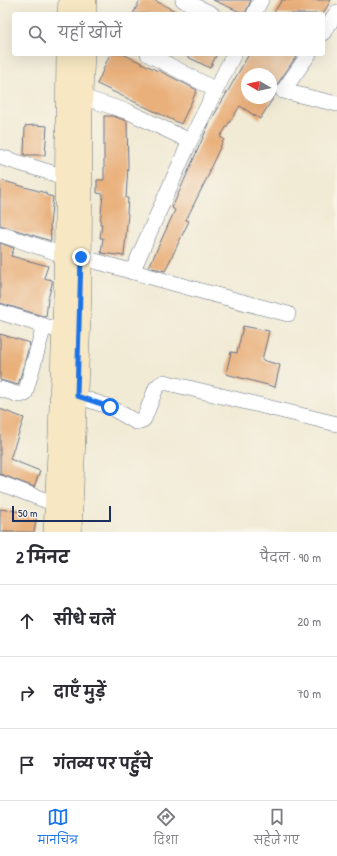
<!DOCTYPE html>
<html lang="hi">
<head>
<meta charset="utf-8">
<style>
  :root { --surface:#fff; --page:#f7f7f7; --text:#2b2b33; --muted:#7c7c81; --line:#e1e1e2; --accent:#1a73e8 }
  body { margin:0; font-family:"Patrick Hand","Playpen Sans Deva",sans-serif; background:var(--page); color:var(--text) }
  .compass { position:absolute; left:241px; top:68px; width:36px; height:36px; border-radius:50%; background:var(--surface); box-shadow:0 4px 16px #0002; rotate:279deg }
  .scale { position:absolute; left:12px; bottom:10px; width:99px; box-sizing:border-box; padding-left:4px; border:2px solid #1b2f5e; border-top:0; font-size:11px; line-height:14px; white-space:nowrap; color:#1b2f5e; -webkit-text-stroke:3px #f7f3e8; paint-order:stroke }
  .stop { position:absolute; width:12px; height:12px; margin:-9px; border:3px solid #1a73e8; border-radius:50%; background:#fff }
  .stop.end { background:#1a73e8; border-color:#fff; box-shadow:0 1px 4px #0008 }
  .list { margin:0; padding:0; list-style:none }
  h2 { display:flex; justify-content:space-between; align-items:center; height:52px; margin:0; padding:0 16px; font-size:17px }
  h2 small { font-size:13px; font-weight:400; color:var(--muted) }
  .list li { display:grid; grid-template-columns:26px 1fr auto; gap:12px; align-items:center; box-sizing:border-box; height:72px; padding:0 16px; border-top:1px solid var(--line) }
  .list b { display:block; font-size:15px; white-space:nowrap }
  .list em { font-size:13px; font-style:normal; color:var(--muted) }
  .icon { flex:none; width:22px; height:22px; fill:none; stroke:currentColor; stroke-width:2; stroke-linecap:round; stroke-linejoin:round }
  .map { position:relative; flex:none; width:337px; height:532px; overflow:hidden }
  .search { position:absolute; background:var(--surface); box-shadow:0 4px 16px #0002; left:12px; right:12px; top:12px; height:44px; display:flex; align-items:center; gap:10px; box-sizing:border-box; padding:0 14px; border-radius:4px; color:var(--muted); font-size:15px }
  .sheet { height:268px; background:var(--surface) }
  nav { display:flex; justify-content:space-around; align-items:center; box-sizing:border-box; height:56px; border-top:1px solid var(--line); background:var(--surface); font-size:11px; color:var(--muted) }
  nav a { display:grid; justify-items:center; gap:2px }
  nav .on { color:var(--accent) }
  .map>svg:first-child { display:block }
  .building { fill:#e9b07c; fill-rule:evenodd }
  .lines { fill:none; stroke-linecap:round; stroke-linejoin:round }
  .street-casing { stroke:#667188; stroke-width:16 }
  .secondary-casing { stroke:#667188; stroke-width:22 }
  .street { stroke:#fff; stroke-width:15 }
  .secondary { stroke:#f7e8c3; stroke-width:21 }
  .route { stroke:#1a73e8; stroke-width:5 }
</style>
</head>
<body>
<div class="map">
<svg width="337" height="532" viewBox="0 0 337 532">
  <rect width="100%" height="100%" fill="#f7f3e8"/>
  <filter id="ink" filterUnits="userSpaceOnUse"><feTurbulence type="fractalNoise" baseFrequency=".025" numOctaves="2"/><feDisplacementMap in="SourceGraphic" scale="8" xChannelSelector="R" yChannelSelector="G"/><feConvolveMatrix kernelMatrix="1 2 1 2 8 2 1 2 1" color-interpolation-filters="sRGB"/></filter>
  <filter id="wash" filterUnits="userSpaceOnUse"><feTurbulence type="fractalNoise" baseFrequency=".012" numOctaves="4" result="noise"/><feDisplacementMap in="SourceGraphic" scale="16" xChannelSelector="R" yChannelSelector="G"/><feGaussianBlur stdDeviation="0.9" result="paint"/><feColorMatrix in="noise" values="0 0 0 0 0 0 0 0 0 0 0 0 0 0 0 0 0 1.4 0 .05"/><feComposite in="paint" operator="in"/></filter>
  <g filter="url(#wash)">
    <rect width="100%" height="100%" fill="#f1ebd5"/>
    <g id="blocks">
      <g class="building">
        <path d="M140,0h14l27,14h-48z"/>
        <path d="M213,0h38l-6,14z"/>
        <path d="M282,0h49l-8,14h-50z"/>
        <path d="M110,54h13l35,17v-1l39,20 -16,34 -84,-40z"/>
        <path d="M182,54h35l-7,14z"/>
        <path d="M249,54h49l-22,32 -2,4 1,5 -15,24 -20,-13 -20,31 4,2 -15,32 1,1 -24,48 3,1 -24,50 -16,-4 26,-57 -3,-2 37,-84zM247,74h24v24h-24z"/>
        <path d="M104,116h9l14,5 1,45 -2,32h2l-1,15 1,1 -4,42 -23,-3 2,-15h-3l2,-14h-2l3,-30 -6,-1v-13h7z"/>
        <path d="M35,125l12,1 -2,29h-21l1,-29z"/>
        <path d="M0,180l46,13v2l7,2 -3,28 1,16 -51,-16z"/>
        <path d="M0,243l14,5 -3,8 37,10 -4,12 8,2v4l-4,15 -2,18 -46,-14z"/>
        <path d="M243,326l26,5 -7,29 18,5 -5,22 -49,-13 5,-22 6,1z"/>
        <path d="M0,334l30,9 -12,42 -18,-5z"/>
        <path d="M0,409l24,9 -14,41 30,12 -6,16 -34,-13z"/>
        <path d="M0,509l37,5 -3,18h-34z"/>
      </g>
    </g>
  </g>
  <g filter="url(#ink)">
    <use href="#blocks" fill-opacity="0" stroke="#667188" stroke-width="1"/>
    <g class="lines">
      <defs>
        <g id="street">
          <path d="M183,0l29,14"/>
          <path d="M254,14l7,-14"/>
          <path d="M323,33l14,-21"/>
          <path d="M148,54l68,36"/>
          <path d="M309,54l-26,37 54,13"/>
          <path d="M73,94l56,18 61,29"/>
          <path d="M0,157l65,20"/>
          <path d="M0,234l64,21"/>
          <path d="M81,257l120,34 87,23"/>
          <path d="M132,272l58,-131 44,-87"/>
          <path d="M0,312l54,17"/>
          <path d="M0,389l20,6 5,-1 19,-68"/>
          <path d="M77,396l33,11 26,15h4l4,-3 12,-31 3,-3 5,-3 173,42"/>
          <path d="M0,483l55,21"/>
        </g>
        <g id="secondary">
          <path d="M68,14l1,-14"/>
          <path d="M86,14v-14"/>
          <path d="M54,532l5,-99 5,-139 3,-240"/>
          <path d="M71,532l10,-238 1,-200 2,-40"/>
        </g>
      </defs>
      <use href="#street" class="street-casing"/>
      <use href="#secondary" class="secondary-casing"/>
      <use href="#street" class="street"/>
      <use href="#secondary" class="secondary"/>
    </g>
  </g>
  <g class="lines" filter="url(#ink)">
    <path class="route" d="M81,257l-4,139 33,11"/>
  </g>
</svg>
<svg class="compass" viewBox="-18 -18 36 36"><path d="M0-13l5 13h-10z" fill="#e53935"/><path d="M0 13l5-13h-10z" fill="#7c7c81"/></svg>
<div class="scale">50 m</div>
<div class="stop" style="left:110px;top:407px"></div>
<div class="stop end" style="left:81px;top:257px"></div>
<div class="search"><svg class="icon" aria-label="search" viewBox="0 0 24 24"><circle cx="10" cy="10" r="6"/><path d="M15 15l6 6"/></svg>यहाँ खोजें</div>
</div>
<section class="sheet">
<h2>2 मिनट<small>पैदल · 90 m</small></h2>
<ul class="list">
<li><svg class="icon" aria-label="ahead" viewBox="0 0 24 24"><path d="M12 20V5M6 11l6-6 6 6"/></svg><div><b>सीधे चलें</b></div><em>20 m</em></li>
<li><svg class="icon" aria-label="right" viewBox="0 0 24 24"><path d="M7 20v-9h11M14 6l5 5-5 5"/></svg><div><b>दाएँ मुड़ें</b></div><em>70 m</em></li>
<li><svg class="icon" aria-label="arrive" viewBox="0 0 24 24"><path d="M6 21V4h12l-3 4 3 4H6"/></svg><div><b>गंतव्य पर पहुँचे</b></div></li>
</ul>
</section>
<nav>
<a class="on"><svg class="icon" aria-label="map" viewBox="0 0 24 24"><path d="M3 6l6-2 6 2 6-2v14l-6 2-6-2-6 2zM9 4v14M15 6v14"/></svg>मानचित्र</a>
<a><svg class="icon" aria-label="directions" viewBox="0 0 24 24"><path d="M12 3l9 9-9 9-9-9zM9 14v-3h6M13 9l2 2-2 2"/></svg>दिशा</a>
<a><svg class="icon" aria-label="saved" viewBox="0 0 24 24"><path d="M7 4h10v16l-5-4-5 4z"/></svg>सहेजे गए</a>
</nav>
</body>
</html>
